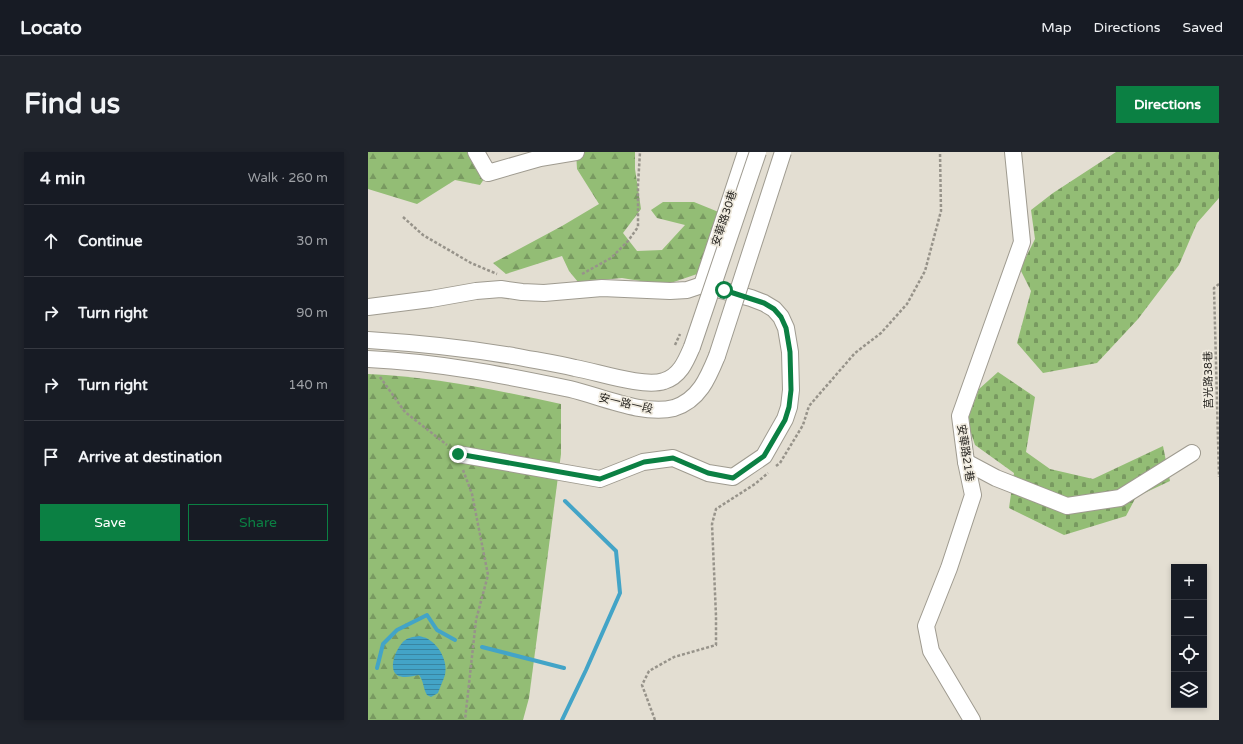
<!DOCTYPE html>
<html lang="en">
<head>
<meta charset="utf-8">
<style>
  :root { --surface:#171b24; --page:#20242c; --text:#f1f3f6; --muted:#9ea1a6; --line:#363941; --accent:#0b8043 }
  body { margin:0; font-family:"Varela Round","Noto Sans TC",sans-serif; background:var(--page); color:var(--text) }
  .controls { position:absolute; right:12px; bottom:12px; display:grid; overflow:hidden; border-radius:0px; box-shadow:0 2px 6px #0003 }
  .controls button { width:36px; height:36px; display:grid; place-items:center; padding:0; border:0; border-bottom:1px solid var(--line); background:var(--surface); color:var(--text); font:20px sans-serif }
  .stop { position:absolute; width:12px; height:12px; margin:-9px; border:3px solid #0b8043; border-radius:50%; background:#fff }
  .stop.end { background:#0b8043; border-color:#fff; box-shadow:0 1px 4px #0008 }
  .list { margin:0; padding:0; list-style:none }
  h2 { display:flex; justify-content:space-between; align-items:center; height:52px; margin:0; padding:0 16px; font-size:17px }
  h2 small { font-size:13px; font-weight:400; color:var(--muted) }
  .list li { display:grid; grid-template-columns:26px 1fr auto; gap:12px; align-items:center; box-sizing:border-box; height:72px; padding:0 16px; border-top:1px solid var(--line) }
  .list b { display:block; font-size:15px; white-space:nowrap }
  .list em { font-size:13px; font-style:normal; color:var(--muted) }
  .actions { display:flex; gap:8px; padding:12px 16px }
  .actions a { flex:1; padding:9px 0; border:1px solid var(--accent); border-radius:0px; text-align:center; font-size:14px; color:var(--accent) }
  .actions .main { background:var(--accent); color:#fff }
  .icon { flex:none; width:22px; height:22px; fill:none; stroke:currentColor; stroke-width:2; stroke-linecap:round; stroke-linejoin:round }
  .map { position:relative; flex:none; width:851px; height:568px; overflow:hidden; border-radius:0px }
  header { display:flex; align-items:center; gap:24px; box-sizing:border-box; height:56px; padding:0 20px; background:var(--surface); border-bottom:1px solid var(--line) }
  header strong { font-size:19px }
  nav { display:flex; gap:22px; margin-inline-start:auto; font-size:14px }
  .intro { display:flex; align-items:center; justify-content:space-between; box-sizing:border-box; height:96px; padding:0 24px }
  h1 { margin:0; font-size:28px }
  .button { padding:10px 18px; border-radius:0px; background:var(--accent); color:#fff; font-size:14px; font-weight:700 }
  main { display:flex; gap:24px; padding:0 24px }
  aside { flex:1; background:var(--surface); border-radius:0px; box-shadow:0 2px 6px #0003 }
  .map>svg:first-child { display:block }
  .forest { fill:url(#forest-firs) }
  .cemetery { fill:url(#cemetery-stones) }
  .water { fill:url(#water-rules) }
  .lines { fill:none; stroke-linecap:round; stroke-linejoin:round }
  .stream { stroke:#43a4c7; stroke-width:4 }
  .minor-casing { stroke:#9f9b90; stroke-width:18 }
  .path { stroke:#97938a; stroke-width:2.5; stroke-dasharray:3 2; stroke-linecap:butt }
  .minor { stroke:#fff; stroke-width:16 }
  .minor-bridge-casing { stroke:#9f9b90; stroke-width:18; stroke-linecap:butt }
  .minor-bridge { stroke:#fff; stroke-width:16 }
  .route { stroke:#0b8043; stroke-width:5 }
  .labels { text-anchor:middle; stroke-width:3.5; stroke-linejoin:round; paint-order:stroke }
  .street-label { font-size:11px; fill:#282622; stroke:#f0ebdf }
</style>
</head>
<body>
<header>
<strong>Locato</strong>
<nav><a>Map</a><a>Directions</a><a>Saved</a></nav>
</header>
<div class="intro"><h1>Find us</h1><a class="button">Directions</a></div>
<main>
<aside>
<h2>4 min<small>Walk · 260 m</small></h2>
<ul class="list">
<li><svg class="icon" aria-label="ahead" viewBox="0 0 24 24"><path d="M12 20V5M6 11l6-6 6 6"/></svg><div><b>Continue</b></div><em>30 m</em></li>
<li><svg class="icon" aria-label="right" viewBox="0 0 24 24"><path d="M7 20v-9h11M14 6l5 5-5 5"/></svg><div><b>Turn right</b></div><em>90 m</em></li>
<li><svg class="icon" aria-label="right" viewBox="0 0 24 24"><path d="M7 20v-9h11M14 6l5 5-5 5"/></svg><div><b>Turn right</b></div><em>140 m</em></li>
<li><svg class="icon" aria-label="arrive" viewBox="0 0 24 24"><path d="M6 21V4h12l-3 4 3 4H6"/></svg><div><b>Arrive at destination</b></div></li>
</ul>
<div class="actions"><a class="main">Save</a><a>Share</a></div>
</aside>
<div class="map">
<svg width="851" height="568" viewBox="0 0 851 568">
  <defs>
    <pattern id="forest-firs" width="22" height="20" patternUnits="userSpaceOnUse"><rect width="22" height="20" fill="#93bd75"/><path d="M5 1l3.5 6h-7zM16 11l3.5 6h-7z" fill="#789960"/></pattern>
    <pattern id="cemetery-stones" width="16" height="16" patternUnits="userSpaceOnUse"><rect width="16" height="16" fill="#93bd75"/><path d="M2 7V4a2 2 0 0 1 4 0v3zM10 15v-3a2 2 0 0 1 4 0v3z" fill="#789960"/></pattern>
    <pattern id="water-rules" width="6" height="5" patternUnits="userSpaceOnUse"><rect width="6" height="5" fill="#43a4c7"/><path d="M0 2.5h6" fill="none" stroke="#3885a1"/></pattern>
  </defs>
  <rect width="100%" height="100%" fill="#e3ded2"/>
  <g class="forest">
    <path d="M0,0h105l13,24 -6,9 -25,-5 -38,24 -49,-15z"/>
    <path d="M208,0h59v17l6,40 -18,24 14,18 25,-1 23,-25 -28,-7 -6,-8 12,-8h31l27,11 -21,60 -35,12 -43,-7 -44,4 -9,-11 -7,-15 -56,18 -13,-11 69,-37 37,-22 -22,-35z"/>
    <path d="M0,222c65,3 130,16 193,30v50l-32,244 -6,22h-155z"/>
  </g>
  <g class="cemetery">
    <path d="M748,0h103v46l-22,25 -18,42 -41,54 -41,44 -54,10 -26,-30 14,-52 -11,-22 15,-30 -4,-29 22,-17z"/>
    <path d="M630,220l37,25 -9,55 24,17 43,10 70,-33 7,35 -34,16 -10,19 -62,19 -55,-27 5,-35 -39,-28 -8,-24 12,-32z"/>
  </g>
  <path class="water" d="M51,484c3,1 6,1 9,3 12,7 20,23 17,36 -2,6 -5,12 -7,18l-7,4 -4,-2c-4,-7 -3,-13 -8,-20 -6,1 -16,4 -22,0 -9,-7 -1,-25 5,-32 4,-5 10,-6 17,-7z"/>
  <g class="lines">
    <g class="stream">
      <path d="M114,495l82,21"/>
      <path d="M9,516l6,-24 14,-14 30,-15 10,15 18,10"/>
      <path d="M194,568l24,-50 34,-77 -4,-42 -51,-50"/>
    </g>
    <defs>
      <g id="minor">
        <path d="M108,0l12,21 52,-15 36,-6"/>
        <path d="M334,133l44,-133"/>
        <path d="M0,155l63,-8 45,-8 25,-2 21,3 22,1 58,-5 68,3 17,-1 15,-5 49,13 13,5 10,6 7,8 5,11 4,24 1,38 -2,17 -4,12 -21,37 -31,21 -25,-4 -35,-15 -30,4 -43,17 -142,-25"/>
        <path d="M0,188c48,3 97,8 145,16 20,4 41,7 62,12 23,4 69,20 89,13 16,-5 22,-20 28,-34"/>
        <path d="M0,207c68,3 136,16 202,30 30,7 74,27 104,19 25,-8 34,-30 43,-52"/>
        <path d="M598,310l30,16 71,28 53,-8 72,-45"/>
        <path d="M604,568l-41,-69 -5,-25 23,-58 24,-73 -7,-33 -6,-46 62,-174 -9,-90"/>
      </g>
    </defs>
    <use href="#minor" class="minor-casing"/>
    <g class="path">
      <path d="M35,65l20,18 48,28 26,11"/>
      <path d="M214,122l29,-16 17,-17 10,-14v-42l2,-33"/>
      <path d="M851,132l-5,4 5,189"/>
      <path d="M307,193l5,-11"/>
      <path d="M12,225l25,35 42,33"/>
      <path d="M408,314l4,-3 23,-38 6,-19 46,-53 26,-20 26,-29 18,-33 16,-60 -1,-59"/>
      <path d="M95,318l9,24 16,81 -12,45 -11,100"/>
      <path d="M287,568l-13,-35 7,-14 25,-14 42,-12v-29l-4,-92 4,-15 39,-25 13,-11"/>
    </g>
    <use href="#minor" class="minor"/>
    <defs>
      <g id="minor-bridge">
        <path d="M324,195l66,-195"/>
        <path d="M349,204l66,-204"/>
      </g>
    </defs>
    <use href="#minor-bridge" class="minor-bridge-casing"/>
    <use href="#minor-bridge" class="minor-bridge"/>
  </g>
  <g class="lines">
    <path class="route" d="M90,302l142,25 44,-17 29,-4 35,15 25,5 31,-22 21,-36 4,-13 2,-17 -1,-38 -4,-24 -5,-11 -7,-8 -10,-6 -40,-13"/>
  </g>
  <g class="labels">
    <g class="street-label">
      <text transform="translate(356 66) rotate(-72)" y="4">安華路30巷</text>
      <text transform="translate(840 228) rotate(-91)" y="4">莒光路38巷</text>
      <text transform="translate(258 251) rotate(13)" y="4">安一路一段</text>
      <text transform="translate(598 301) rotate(81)" y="4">安華路21巷</text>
    </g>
  </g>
</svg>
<div class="controls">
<button>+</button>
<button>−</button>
<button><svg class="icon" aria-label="locate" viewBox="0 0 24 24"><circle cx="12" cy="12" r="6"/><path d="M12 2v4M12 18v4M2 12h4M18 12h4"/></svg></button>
<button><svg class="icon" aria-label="layers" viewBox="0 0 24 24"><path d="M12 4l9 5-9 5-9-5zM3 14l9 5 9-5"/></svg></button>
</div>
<div class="stop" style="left:356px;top:138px"></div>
<div class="stop end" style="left:90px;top:302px"></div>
</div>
</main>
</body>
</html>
